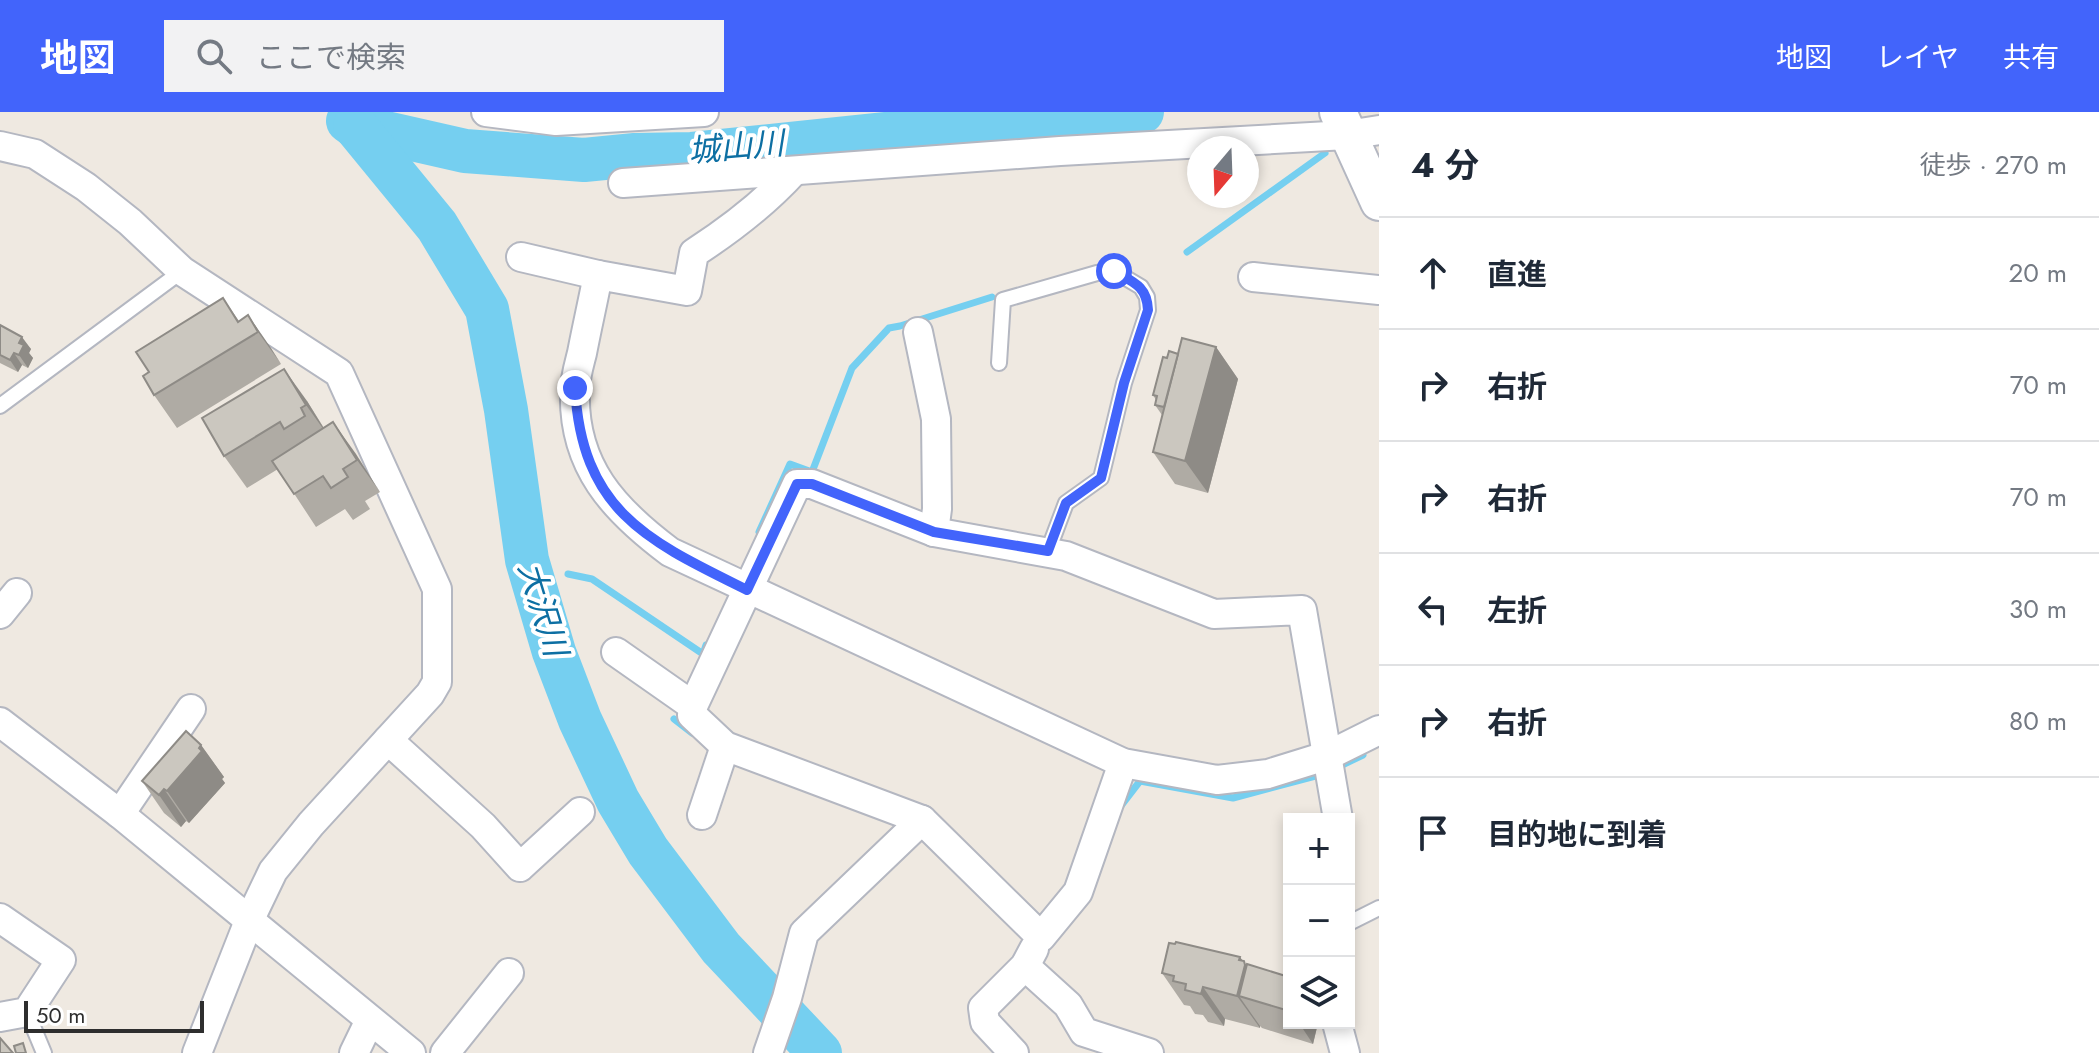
<!DOCTYPE html>
<html lang="ja">
<head>
<meta charset="utf-8">
<style>
  :root { --surface:#fff; --page:#f2f2f3; --text:#1f2937; --muted:#747a83; --line:#e0e1e3; --accent:#4264fb }
  body { margin:0; font-family:Jost,"Noto Sans JP",sans-serif; background:var(--page); color:var(--text) }
  .controls { position:absolute; right:24px; bottom:24px; display:grid; overflow:hidden; border-radius:0px; box-shadow:0 4px 12px #0003 }
  .controls button { width:72px; height:72px; display:grid; place-items:center; padding:0; border:0; border-bottom:2px solid var(--line); background:var(--surface); color:var(--text); font:40px sans-serif }
  .compass { position:absolute; left:1187px; top:24px; width:72px; height:72px; border-radius:50%; background:var(--surface); box-shadow:0 4px 12px #0003; rotate:199deg }
  .scale { position:absolute; left:24px; bottom:20px; width:180px; box-sizing:border-box; padding-left:8px; border:4px solid #2e2e2e; border-top:0; font-size:22px; line-height:28px; white-space:nowrap; color:#2e2e2e; -webkit-text-stroke:6px #fff; paint-order:stroke }
  .stop { position:absolute; width:24px; height:24px; margin:-18px; border:6px solid #4264fb; border-radius:50%; background:#fff }
  .stop.end { background:#4264fb; border-color:#fff; box-shadow:0 2px 8px #0008 }
  .list { margin:0; padding:0; list-style:none }
  h2 { display:flex; justify-content:space-between; align-items:center; height:104px; margin:0; padding:0 32px; font-size:34px }
  h2 small { font-size:26px; font-weight:400; color:var(--muted) }
  .list li { display:grid; grid-template-columns:52px 1fr auto; gap:24px; align-items:center; box-sizing:border-box; height:112px; padding:0 32px; border-top:2px solid var(--line) }
  .list b { display:block; font-size:30px; white-space:nowrap }
  .list em { font-size:26px; font-style:normal; color:var(--muted) }
  .icon { flex:none; width:44px; height:44px; fill:none; stroke:currentColor; stroke-width:2; stroke-linecap:round; stroke-linejoin:round }
  .map { position:relative; flex:none; width:1379px; height:941px; overflow:hidden }
  header { display:flex; align-items:center; gap:48px; box-sizing:border-box; height:112px; padding:0 40px; background:var(--accent); color:#fff }
  header strong { font-size:38px }
  nav { display:flex; gap:44px; margin-inline-start:auto; font-size:28px }
  .search { width:560px; height:72px; background:var(--page); display:flex; align-items:center; gap:20px; box-sizing:border-box; padding:0 28px; border-radius:0px; color:var(--muted); font-size:30px }
  main { display:flex }
  aside { flex:1; background:var(--surface) }
  .map>svg:first-child { display:block }
  .lines { fill:none; stroke-linecap:round; stroke-linejoin:round }
  .stream { stroke:#75cff0; stroke-width:7 }
  .river { stroke:#75cff0; stroke-width:44 }
  .service-casing { stroke:#b4b7c1; stroke-width:18 }
  .minor-casing { stroke:#b4b7c1; stroke-width:32 }
  .tertiary-casing { stroke:#b4b7c1; stroke-width:40 }
  .service { stroke:#fff; stroke-width:14 }
  .minor { stroke:#fff; stroke-width:28 }
  .tertiary { stroke:#fff; stroke-width:36 }
  .wall { fill:#afaba4 }
  .shaded-wall { fill:#8e8b86 }
  .building { fill:#cbc7bf; stroke:#8e8b86; stroke-width:2 }
  .route { stroke:#4264fb; stroke-width:10 }
  .labels { text-anchor:middle; stroke-width:8; stroke-linejoin:round; paint-order:stroke }
  .water-label { font-size:32px; font-style:italic; fill:#0d6fa3; stroke:#fff }
</style>
</head>
<body>
<header>
<strong>地図</strong>
<div class="search"><svg class="icon" aria-label="search" viewBox="0 0 24 24"><circle cx="10" cy="10" r="6"/><path d="M15 15l6 6"/></svg>ここで検索</div>
<nav><a>地図</a><a>レイヤ</a><a>共有</a></nav>
</header>
<main>
<div class="map">
<svg width="1379" height="941" viewBox="0 0 1379 941">
  <rect width="100%" height="100%" fill="#efe9e1"/>
  <g class="lines">
    <g class="stream">
      <path d="M1187,140l138,-99"/>
      <path d="M759,420l31,-68 22,8 40,-104 37,-40 11,-2 92,-29"/>
      <path d="M529,457l17,2"/>
      <path d="M568,462l24,5 111,75 3,-9"/>
      <path d="M674,607l18,14"/>
      <path d="M1338,655l25,-12"/>
      <path d="M1120,695l20,-26 93,17 90,-24"/>
    </g>
    <g class="river">
      <path d="M348,9l7,5 110,25 119,9 51,-5 57,-1 309,-32 141,-10"/>
      <path d="M355,14l82,100 50,83 19,101 21,150 27,92 26,68 38,81 30,50 73,97 99,105"/>
    </g>
    <defs>
      <g id="service">
        <path d="M999,251l4,-63 94,-27 17,-2 27,16 6,10 1,13 -24,73 -23,95 -35,25 -18,48"/>
        <path d="M0,294l182,-135"/>
        <path d="M1349,811l30,-15"/>
        <path d="M27,900l17,41"/>
      </g>
      <g id="minor">
        <path d="M486,0l70,9 148,-9"/>
        <path d="M0,34l35,8 51,33 44,35 52,49 157,102 98,216v93l-7,12 -119,130 -38,47 -24,50 -52,132"/>
        <path d="M794,59c-30,33 -63,58 -100,82l-7,38 -89,-16c-5,26 -11,52 -16,78 -3,12 -7,25 -7,37 -3,76 39,120 95,162l453,211 94,17 51,-6 61,-19 50,-25"/>
        <path d="M623,71l437,-32 287,-16 32,-5"/>
        <path d="M521,145l77,18"/>
        <path d="M1253,165l126,13"/>
        <path d="M918,220l18,87 1,90 -3,23"/>
        <path d="M0,502l17,-21"/>
        <path d="M616,540l77,54"/>
        <path d="M0,610l120,92 291,239"/>
        <path d="M388,628l95,86 37,41 60,-55"/>
        <path d="M1123,651l-45,129 -37,45 -119,-117 -197,-74 -33,-31 1,-9 104,-222h15l122,48 132,24 148,58 88,-4 36,209"/>
        <path d="M120,702l71,-105"/>
        <path d="M702,703l23,-69"/>
        <path d="M0,806l61,42 -34,52 -27,5"/>
        <path d="M1025,854l43,39 16,27 65,21"/>
        <path d="M1337,911l8,30"/>
        <path d="M354,941l16,-33"/>
        <path d="M445,941l64,-80"/>
        <path d="M768,941l19,-55 17,-65 118,-113"/>
        <path d="M1014,941l-29,-31 -2,-14 42,-42 9,-17"/>
      </g>
      <path id="tertiary" d="M1338,0l41,90"/>
    </defs>
    <use href="#service" class="service-casing"/>
    <use href="#minor" class="minor-casing"/>
    <use href="#tertiary" class="tertiary-casing"/>
    <use href="#service" class="service"/>
    <use href="#minor" class="minor"/>
    <use href="#tertiary" class="tertiary"/>
  </g>
  <g class="wall">
    <path d="M223,186l16,23 9,-6 33,49 -104,64 -23,-33 -5,-23z"/>
    <path d="M0,213l31,24 -2,4 4,5 -5,10 -6,-3 -4,7 -18,-9z"/>
    <path d="M1216,235l22,32 -30,114 -33,-9 -22,-32 9,-37 -7,-10 1,-5 -3,-5 25,-41z"/>
    <path d="M307,289l17,27 9,-6 47,70 -15,9 5,8 -17,11 -8,-11 -29,18 -38,-58 -31,19 -23,-32z"/>
    <path d="M201,633l23,32 -2,2 3,4 -36,40 -3,-2 -5,6 -17,-14 -22,-32z"/>
    <path d="M1242,849l5,4 42,12v46h29l-5,21 -51,-16 -2,-2v2l-35,-9 -1,7 -16,-4 -5,-7 -8,-1 -5,-8 -6,-1 -22,-32z"/>
  </g>
  <g class="shaded-wall">
    <path d="M248,203l23,33 10,16 -23,-32z"/>
    <path d="M22,225l9,12 -2,4 4,5 -5,10 -9,-13v-12z"/>
    <path d="M1216,235l22,32 -30,114 -23,-32z"/>
    <path d="M14,241l8,12 -4,7 -8,-12z"/>
    <path d="M284,257l23,32 22,36 -23,-32z"/>
    <path d="M333,310l23,32 24,38 -23,-32z"/>
    <path d="M201,633l23,32 -2,2 3,4 -36,40 -22,-32z"/>
    <path d="M164,677l22,32 -5,6 -22,-32z"/>
    <path d="M1240,845l26,36 -27,3 21,30v2l-23,-32z"/>
    <path d="M1203,875l22,32 -1,7 -23,-32z"/>
    <path d="M1299,911h19l-5,21z"/>
  </g>
  <g class="building">
    <path d="M223,186l15,24 10,-7 10,17 -104,63 -11,-19 6,-4 -13,-20z"/>
    <path d="M0,213l22,12 -3,6 5,2 -5,10 -5,-2 -4,7 -10,-5z"/>
    <path d="M1182,226l34,9 -31,114 -32,-9z"/>
    <path d="M1169,239l9,3 -14,53 -9,-2 2,-9 -4,-1 10,-38 4,1z"/>
    <path d="M284,257l22,36 -5,3 4,8 -21,13 -4,-7 -56,34 -22,-38z"/>
    <path d="M333,310l24,38 -14,9 5,8 -17,11 -8,-12 -29,18 -22,-33z"/>
    <path d="M186,619l15,14 -2,3 3,3 -35,40 -3,-2 -5,6 -17,-14z"/>
    <path d="M1176,830l64,15 -1,3 5,1 1,4 -8,31 -34,-9 -2,7 -16,-4 1,-6 -13,-3 1,-5 -12,-3 7,-30 6,1z"/>
    <path d="M1247,852l42,13v34l-50,-15z"/>
    <path d="M0,926l13,15h-13z"/>
    <path d="M23,931l3,10h-10l-2,-7z"/>
  </g>
  <g class="lines">
    <path class="route" d="M575,276c7,124 73,153 172,202l50,-106h15l122,48 114,19 18,-48 35,-25 23,-95 24,-73c-1,-24 -15,-28 -34,-39"/>
  </g>
  <g class="labels">
    <g class="water-label">
      <text transform="translate(736 35) rotate(-5)" y="11">城山川</text>
      <text transform="translate(543 497) rotate(73)" y="11">大沢川</text>
    </g>
  </g>
</svg>
<div class="controls">
<button>+</button>
<button>−</button>
<button><svg class="icon" aria-label="layers" viewBox="0 0 24 24"><path d="M12 4l9 5-9 5-9-5zM3 14l9 5 9-5"/></svg></button>
</div>
<svg class="compass" viewBox="-18 -18 36 36"><path d="M0-13l5 13h-10z" fill="#e53935"/><path d="M0 13l5-13h-10z" fill="#747a83"/></svg>
<div class="scale">50 m</div>
<div class="stop" style="left:1114px;top:159px"></div>
<div class="stop end" style="left:575px;top:276px"></div>
</div>
<aside>
<h2>4 分<small>徒歩 · 270 m</small></h2>
<ul class="list">
<li><svg class="icon" aria-label="ahead" viewBox="0 0 24 24"><path d="M12 20V5M6 11l6-6 6 6"/></svg><div><b>直進</b></div><em>20 m</em></li>
<li><svg class="icon" aria-label="right" viewBox="0 0 24 24"><path d="M7 20v-9h11M14 6l5 5-5 5"/></svg><div><b>右折</b></div><em>70 m</em></li>
<li><svg class="icon" aria-label="right" viewBox="0 0 24 24"><path d="M7 20v-9h11M14 6l5 5-5 5"/></svg><div><b>右折</b></div><em>70 m</em></li>
<li><svg class="icon" aria-label="left" viewBox="0 0 24 24"><path d="M17 20v-9H6M10 6l-5 5 5 5"/></svg><div><b>左折</b></div><em>30 m</em></li>
<li><svg class="icon" aria-label="right" viewBox="0 0 24 24"><path d="M7 20v-9h11M14 6l5 5-5 5"/></svg><div><b>右折</b></div><em>80 m</em></li>
<li><svg class="icon" aria-label="arrive" viewBox="0 0 24 24"><path d="M6 21V4h12l-3 4 3 4H6"/></svg><div><b>目的地に到着</b></div></li>
</ul>
</aside>
</main>
</body>
</html>
